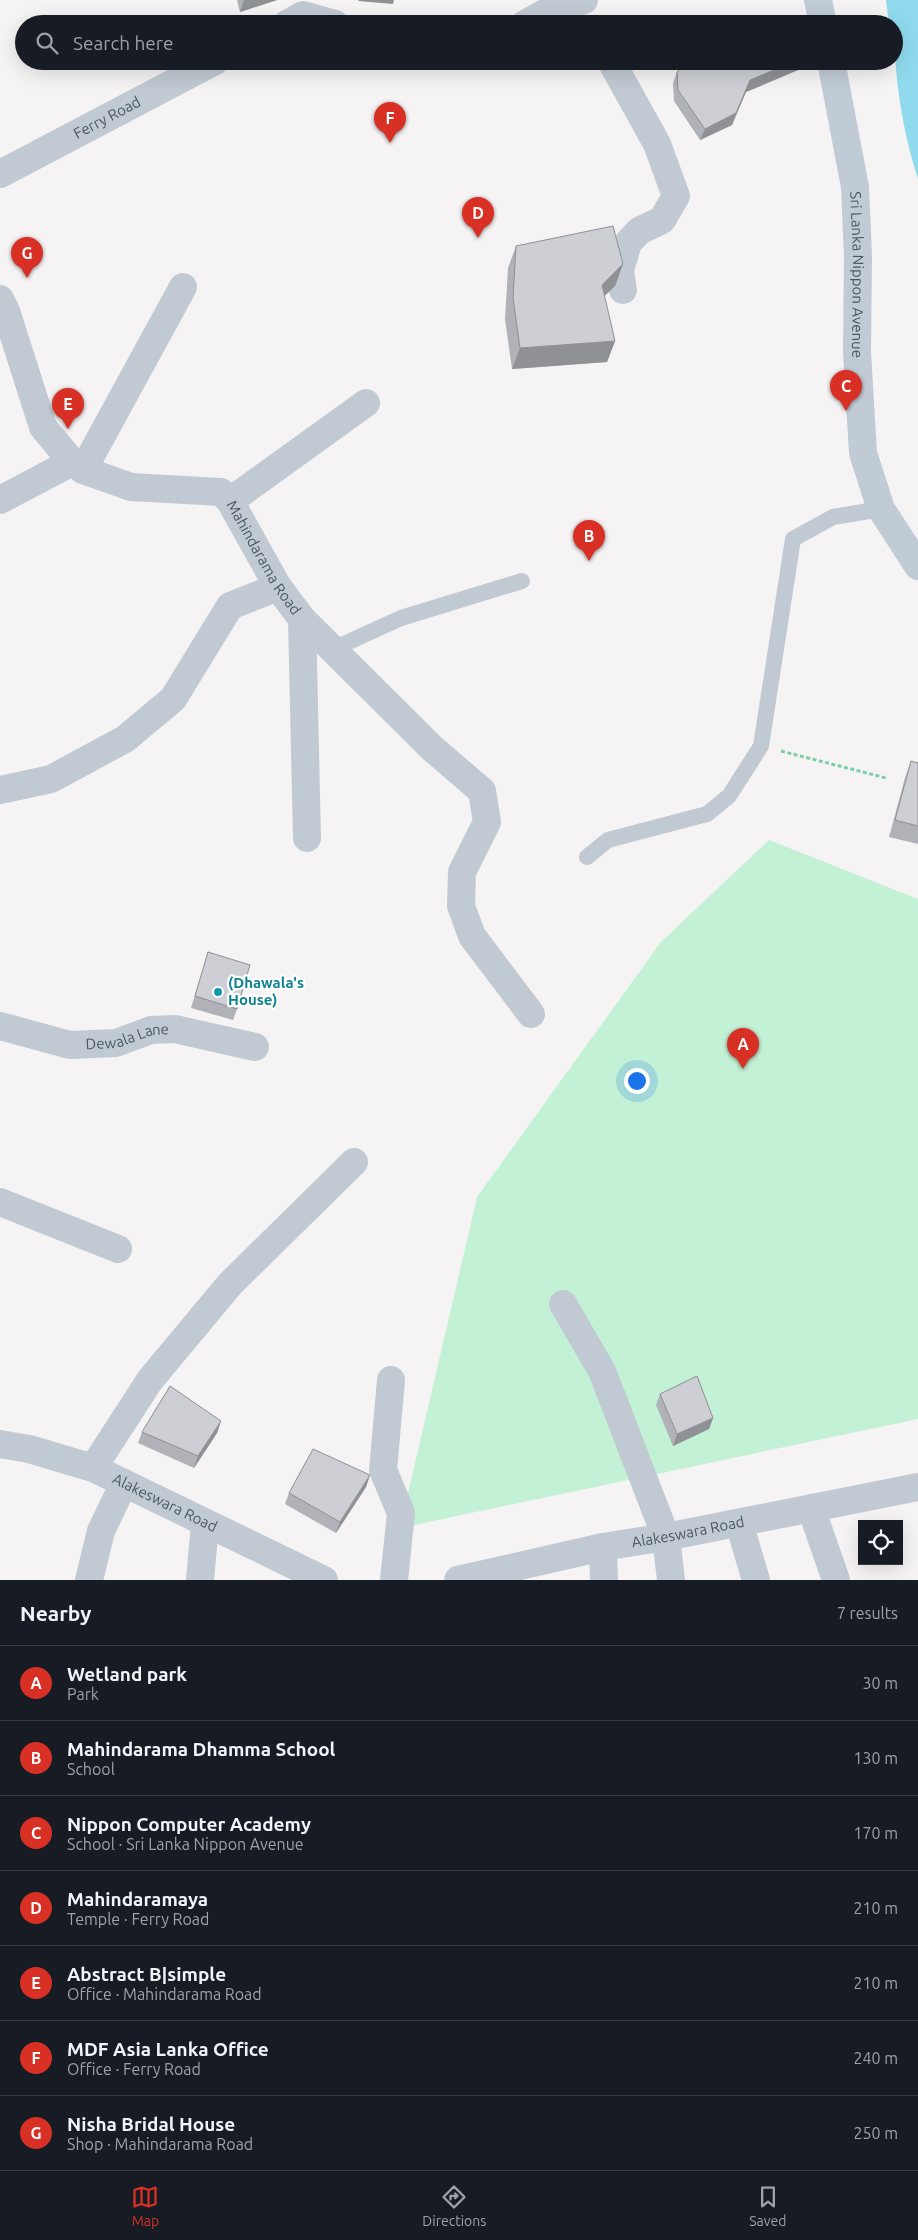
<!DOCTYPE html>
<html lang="en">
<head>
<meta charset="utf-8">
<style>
  :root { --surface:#171b24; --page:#20242c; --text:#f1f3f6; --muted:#9ea1a6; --line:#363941; --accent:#d93025 }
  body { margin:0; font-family:Ubuntu,sans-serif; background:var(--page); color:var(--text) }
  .controls { position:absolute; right:15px; bottom:15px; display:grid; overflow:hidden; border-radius:0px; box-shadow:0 5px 20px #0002 }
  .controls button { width:45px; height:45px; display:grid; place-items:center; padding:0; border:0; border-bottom:1px solid var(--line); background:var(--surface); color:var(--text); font:25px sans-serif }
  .you { position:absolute; left:636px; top:1080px; width:18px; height:18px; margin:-12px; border:4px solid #fff; border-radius:50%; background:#1a73e8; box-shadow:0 0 0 8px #1a73e833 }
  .badge { display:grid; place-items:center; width:32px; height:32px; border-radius:50%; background:var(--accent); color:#fff; font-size:16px; font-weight:700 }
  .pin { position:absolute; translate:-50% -41px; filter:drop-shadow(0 1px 2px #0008) }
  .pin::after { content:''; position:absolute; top:26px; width:18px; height:15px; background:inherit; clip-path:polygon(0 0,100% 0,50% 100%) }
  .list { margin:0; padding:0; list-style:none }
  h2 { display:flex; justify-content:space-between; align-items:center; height:65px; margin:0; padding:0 20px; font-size:21px }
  h2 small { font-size:16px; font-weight:400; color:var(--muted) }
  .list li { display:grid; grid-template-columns:32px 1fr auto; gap:15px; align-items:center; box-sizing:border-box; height:75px; padding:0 20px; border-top:1px solid var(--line) }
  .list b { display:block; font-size:19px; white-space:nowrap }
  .list p { margin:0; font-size:16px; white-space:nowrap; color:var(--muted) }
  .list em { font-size:16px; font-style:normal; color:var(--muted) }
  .icon { flex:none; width:28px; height:28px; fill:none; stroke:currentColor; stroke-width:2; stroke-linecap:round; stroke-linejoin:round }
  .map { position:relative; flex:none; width:918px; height:1580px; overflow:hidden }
  .search { position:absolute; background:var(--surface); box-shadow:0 5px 20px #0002; left:15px; right:15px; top:15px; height:55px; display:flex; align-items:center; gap:12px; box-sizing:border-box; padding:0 18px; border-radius:28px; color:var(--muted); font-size:19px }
  .sheet { height:590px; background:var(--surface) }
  nav { display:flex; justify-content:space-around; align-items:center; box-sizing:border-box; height:70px; border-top:1px solid var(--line); background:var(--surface); font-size:14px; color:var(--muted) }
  nav a { display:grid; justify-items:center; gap:2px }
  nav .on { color:var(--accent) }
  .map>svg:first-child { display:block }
  .green { fill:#c3f1d5 }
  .water { fill:#90daee }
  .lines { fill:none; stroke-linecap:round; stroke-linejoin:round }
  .path { stroke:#7ad0a6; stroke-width:3; stroke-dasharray:4 2.5; stroke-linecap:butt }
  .lane { stroke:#c1cad2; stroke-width:16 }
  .street { stroke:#c1cad2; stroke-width:28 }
  .secondary { stroke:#c1cbd6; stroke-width:28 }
  .wall { fill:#b0b2b7 }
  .shaded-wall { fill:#909195 }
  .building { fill:#cdcfd5; stroke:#909195 }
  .culture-dot { fill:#0f9aa8; stroke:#fff; stroke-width:2 }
  .labels { text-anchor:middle; stroke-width:4.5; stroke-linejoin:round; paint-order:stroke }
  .street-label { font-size:15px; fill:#4a5661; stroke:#fff }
  .culture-label { font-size:15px; font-weight:bold; fill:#0d838f; stroke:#fff; text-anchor:start }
</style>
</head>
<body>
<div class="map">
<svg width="918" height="1580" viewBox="0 0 918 1580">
  <rect width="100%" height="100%" fill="#f5f3f3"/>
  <path class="green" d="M769,840l149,59v520l-518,109 77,-331 184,-255z"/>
  <path class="water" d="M886,0h32v179c-16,-49 -24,-103 -24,-155h-5z"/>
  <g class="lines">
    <path class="path" d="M781,751l105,27"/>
    <g class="lane">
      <path d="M333,649l68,-31 121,-37"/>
      <path d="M587,857l21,-17 99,-26 22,-18 32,-50 32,-207 40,-22 48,-8"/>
    </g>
    <g class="street">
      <path d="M287,24l16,-9 32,9"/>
      <path d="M525,24l25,-14 34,-10"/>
      <path d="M611,61l46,83 19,52 -14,24 -23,11 -11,12 -8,27 3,20"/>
      <path id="s1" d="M0,174l215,-113"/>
      <path id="s2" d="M0,299l6,12 37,116 29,35 11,8 48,17 90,5 9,9 48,86 24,32 131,130 49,42 5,31 -25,50 -1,34 11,30 59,78"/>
      <path d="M83,470l100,-183"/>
      <path d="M0,500l72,-38"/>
      <path d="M230,501l136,-98"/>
      <path d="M302,619l5,219"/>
      <path d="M0,790l51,-11 74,-40 48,-40 57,-93 48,-19"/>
      <path id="s3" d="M0,1026l70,19 46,-2 35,-13 24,-1 80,18"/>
      <path d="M0,1202l118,47"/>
      <path d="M563,1304l39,67 64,166 5,43"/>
      <path d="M391,1380l-8,90 18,43 -7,67"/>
      <path id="s4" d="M0,1444l29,5 64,19 231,112"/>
      <path d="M93,1468l57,-88 80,-96 124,-122"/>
      <path d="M811,1508l25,72"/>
      <path d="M739,1523l17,57"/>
      <path d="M603,1547l1,33"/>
      <path d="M89,1580l12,-49 23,-48"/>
      <path d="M200,1580l5,-56"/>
      <path id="s5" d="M458,1580l145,-33 63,-10 252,-50"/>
    </g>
    <g class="secondary">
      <path d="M818,0l5,24"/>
      <path id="s6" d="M831,61l24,126 3,69 -1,96 6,101 18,56 37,57"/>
    </g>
  </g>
  <g class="wall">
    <path d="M237,0h40l-37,12z"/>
    <path d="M798,70l-52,22 -14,33 -32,15 -26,-39 -1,-18 4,-11z"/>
    <path d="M516,246l107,18 -8,22 -11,10 11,45 -8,21 -95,7 -7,-50 3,-51z"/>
    <path d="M911,761l7,2v81l-29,-7 16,-59z"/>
    <path d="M208,952l29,57 -4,11 -42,-12z"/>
    <path d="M660,1394l53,24 -4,11 -36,17 -17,-41z"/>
    <path d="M221,1421l-4,12 -23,35 -56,-25 4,-11z"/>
    <path d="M370,1475l-4,12 -30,46 -51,-29 4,-11z"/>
  </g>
  <g class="shaded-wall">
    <path d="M244,0h33l-37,12z"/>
    <path d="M359,0h35l-1,4 -35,-3z"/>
    <path d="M796,61h5l-3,9 -52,22 -14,33 -32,15 5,-11 45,-49z"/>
    <path d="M623,264l-8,22 -21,20 8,-21z"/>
    <path d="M615,341l-8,21 -95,7 8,-21z"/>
    <path d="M713,1418l-4,11 -36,17 4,-12z"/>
    <path d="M221,1421l-4,12 -23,35 4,-12z"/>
    <path d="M370,1475l-4,12 -30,46 4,-11z"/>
  </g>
  <g class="building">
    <path d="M791,17l1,7h-22z"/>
    <path d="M690,61h106l-46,19 -14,33 -31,16 -27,-39 -1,-18z"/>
    <path d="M613,226l10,38 -21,21 13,56 -95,7 -7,-50 3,-52z"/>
    <path d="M911,761l7,2v63l-23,-6z"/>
    <path d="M208,952l42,13 -13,44 -42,-13z"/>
    <path d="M697,1376l16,42 -36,16 -17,-40z"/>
    <path d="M170,1386l51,35 -23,35 -56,-24z"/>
    <path d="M313,1449l57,26 -30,47 -51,-29z"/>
  </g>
  <circle class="culture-dot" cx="218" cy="992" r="5"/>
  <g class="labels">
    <g class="street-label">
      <text dy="5" stroke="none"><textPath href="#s1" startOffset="121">Ferry Road</textPath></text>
      <text dy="5" stroke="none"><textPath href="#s6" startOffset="216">Sri Lanka Nippon Avenue</textPath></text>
      <text dy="5" stroke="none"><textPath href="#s2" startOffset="414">Mahindarama Road</textPath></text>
      <text dy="5" stroke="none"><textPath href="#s3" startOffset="131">Dewala Lane</textPath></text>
      <text dy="5" stroke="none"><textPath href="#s4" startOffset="176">Alakeswara Road</textPath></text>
      <text dy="5" stroke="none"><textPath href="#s5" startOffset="235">Alakeswara Road</textPath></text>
    </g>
    <g class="culture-label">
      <text x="228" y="988">(Dhawala's<tspan x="228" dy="17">House)</tspan></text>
    </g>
  </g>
</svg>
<div class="controls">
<button><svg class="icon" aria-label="locate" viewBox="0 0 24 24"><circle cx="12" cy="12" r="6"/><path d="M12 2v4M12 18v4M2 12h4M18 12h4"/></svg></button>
</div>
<div class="you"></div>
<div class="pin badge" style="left:743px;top:1069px">A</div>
<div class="pin badge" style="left:589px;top:561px">B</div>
<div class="pin badge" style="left:846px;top:411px">C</div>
<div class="pin badge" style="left:478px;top:238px">D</div>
<div class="pin badge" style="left:68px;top:429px">E</div>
<div class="pin badge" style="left:390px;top:143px">F</div>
<div class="pin badge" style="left:27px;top:278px">G</div>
<div class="search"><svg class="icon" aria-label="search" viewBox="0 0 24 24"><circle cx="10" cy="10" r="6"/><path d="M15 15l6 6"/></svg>Search here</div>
</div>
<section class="sheet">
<h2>Nearby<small>7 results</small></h2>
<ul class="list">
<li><span class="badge">A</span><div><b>Wetland park</b><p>Park</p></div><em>30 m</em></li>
<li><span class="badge">B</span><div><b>Mahindarama Dhamma School</b><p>School</p></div><em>130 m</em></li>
<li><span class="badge">C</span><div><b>Nippon Computer Academy</b><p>School · Sri Lanka Nippon Avenue</p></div><em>170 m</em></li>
<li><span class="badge">D</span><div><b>Mahindaramaya</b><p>Temple · Ferry Road</p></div><em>210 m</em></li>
<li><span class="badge">E</span><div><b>Abstract B|simple</b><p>Office · Mahindarama Road</p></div><em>210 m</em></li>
<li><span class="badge">F</span><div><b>MDF Asia Lanka Office</b><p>Office · Ferry Road</p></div><em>240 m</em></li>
<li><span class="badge">G</span><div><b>Nisha Bridal House</b><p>Shop · Mahindarama Road</p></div><em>250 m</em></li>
</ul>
</section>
<nav>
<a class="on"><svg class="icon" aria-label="map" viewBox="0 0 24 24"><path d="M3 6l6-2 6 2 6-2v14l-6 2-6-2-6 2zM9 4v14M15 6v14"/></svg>Map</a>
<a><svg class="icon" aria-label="directions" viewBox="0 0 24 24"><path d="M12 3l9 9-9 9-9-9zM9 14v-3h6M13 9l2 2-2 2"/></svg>Directions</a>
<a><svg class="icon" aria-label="saved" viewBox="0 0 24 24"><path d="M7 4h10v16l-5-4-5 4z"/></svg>Saved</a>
</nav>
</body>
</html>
